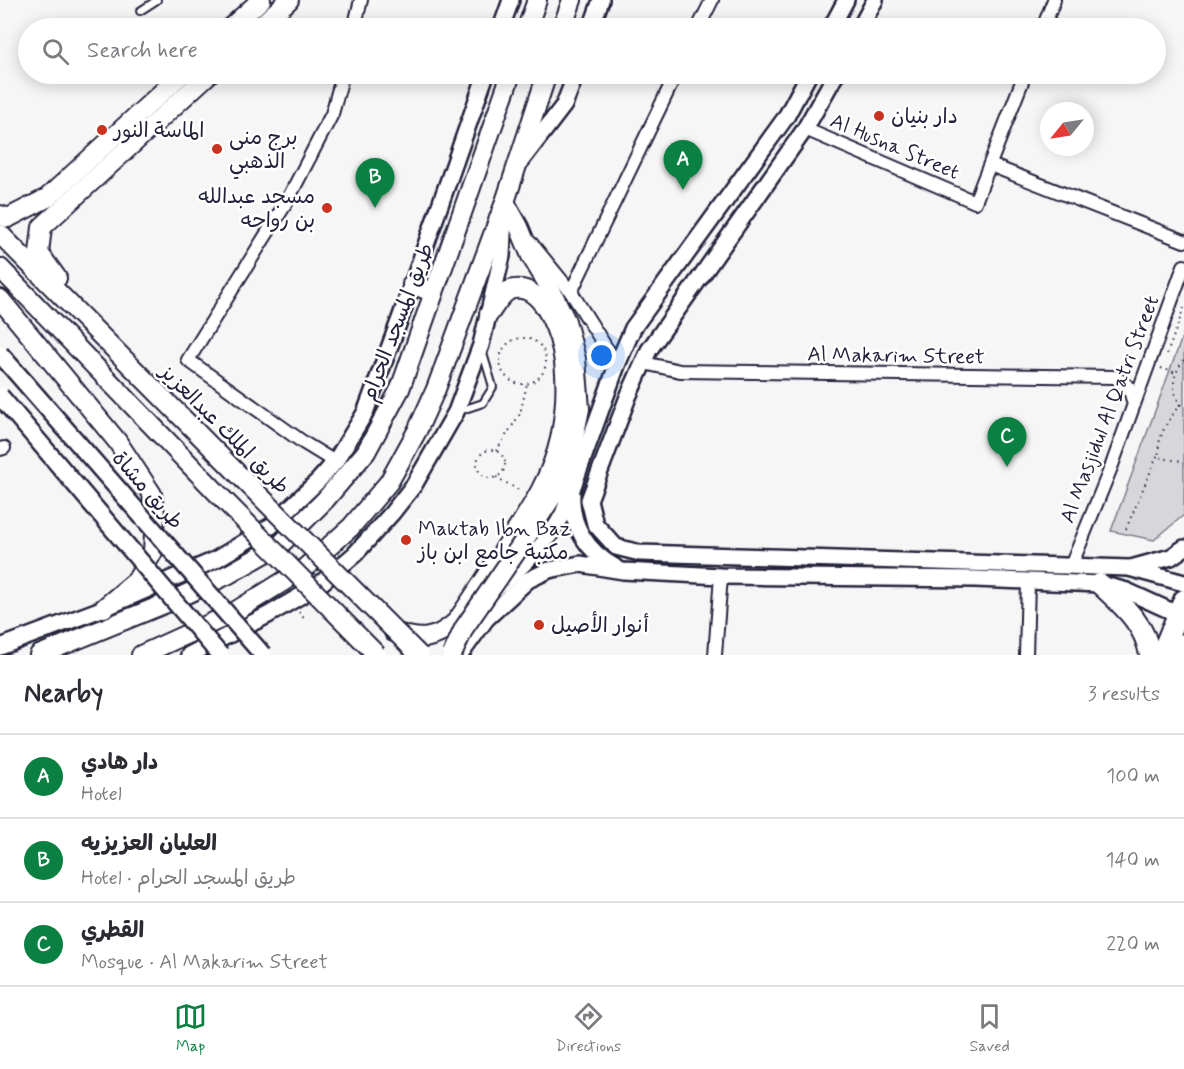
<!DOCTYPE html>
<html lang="en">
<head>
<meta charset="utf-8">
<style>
  :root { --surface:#fff; --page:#f2f2f3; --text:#2b2b33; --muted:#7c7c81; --line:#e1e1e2; --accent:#0b8043 }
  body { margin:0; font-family:Mynerve,"Playpen Sans Arabic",sans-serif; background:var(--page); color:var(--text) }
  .compass { position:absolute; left:1040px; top:102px; width:54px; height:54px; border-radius:50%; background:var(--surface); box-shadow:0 3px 15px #0003; rotate:240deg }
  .you { position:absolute; left:602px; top:356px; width:21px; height:21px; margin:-15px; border:4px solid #fff; border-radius:50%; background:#1a73e8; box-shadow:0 0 0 9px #1a73e833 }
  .badge { display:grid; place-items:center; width:39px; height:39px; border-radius:50%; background:var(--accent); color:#fff; font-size:20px; font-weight:700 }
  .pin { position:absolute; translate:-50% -50px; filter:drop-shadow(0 2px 3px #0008) }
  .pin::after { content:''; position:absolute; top:32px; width:21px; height:18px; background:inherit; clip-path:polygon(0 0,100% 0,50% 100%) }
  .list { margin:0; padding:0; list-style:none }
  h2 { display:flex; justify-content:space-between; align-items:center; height:78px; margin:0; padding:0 24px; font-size:26px }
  h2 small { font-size:20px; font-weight:400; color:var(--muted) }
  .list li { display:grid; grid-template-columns:39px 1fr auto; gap:18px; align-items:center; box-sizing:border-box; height:84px; padding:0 24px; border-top:2px solid var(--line) }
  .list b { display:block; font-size:22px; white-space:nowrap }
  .list p { margin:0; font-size:20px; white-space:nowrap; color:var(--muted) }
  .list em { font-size:20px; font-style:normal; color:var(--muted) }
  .icon { flex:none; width:33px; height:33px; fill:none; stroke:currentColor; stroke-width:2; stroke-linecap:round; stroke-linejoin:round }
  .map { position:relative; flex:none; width:1184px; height:655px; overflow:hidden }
  .search { position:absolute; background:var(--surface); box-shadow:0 3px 15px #0003; left:18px; right:18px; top:18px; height:66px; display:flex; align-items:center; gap:15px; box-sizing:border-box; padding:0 21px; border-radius:33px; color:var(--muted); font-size:22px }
  .sheet { height:330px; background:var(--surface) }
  nav { display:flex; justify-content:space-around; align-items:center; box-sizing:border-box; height:84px; border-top:2px solid var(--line); background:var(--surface); font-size:16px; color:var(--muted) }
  nav a { display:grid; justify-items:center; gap:3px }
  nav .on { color:var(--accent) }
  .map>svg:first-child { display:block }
  .green { fill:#d7d7db; stroke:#7c7c8b; stroke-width:1.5 }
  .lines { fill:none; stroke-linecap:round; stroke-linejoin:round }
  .service-casing { stroke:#22223b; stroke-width:10 }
  .minor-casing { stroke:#22223b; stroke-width:16 }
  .tertiary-casing { stroke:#22223b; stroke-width:20 }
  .primary-casing { stroke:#22223b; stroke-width:22 }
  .trunk-casing { stroke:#22223b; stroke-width:24 }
  .path { stroke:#22223b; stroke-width:2; stroke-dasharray:1.5 4.5; stroke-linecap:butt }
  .service { stroke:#fff; stroke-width:6 }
  .minor { stroke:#fff; stroke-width:12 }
  .tertiary { stroke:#fff; stroke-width:15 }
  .primary { stroke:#fff; stroke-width:18 }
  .trunk { stroke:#fff; stroke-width:20 }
  .secondary-bridge-casing { stroke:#22223b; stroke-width:21; stroke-linecap:butt }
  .primary-bridge-casing { stroke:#22223b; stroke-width:22; stroke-linecap:butt }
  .secondary-bridge { stroke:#fff; stroke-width:16 }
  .primary-bridge { stroke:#fff; stroke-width:18 }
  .poi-dot { fill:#c8321e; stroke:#fff; stroke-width:2 }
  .labels { text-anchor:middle; stroke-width:5; stroke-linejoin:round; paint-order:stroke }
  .poi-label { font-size:21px; fill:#22223b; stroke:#fff; text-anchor:start }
  .street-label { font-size:21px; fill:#22223b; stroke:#fff }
</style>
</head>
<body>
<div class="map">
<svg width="1184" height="655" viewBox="0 0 1184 655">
  <rect width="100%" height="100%" fill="#f6f6f7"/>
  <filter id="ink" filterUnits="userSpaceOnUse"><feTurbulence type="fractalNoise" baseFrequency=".0167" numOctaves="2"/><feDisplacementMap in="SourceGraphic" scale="12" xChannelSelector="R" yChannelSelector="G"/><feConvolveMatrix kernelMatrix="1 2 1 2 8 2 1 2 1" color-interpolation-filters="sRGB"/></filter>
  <g filter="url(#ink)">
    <path class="green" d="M1184,332v183l-30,25 -43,-9z"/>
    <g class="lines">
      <defs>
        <g id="service">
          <path d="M140,11l17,-11"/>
          <path d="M459,411l24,-8 10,-16 -11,-37"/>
        </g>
        <g id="minor">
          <path d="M354,28l7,-28"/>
          <path d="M698,28l14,-28"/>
          <path d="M1043,28l11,-28"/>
          <path d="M805,129l170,73 50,-128"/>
          <path d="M990,165l194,76"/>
          <path d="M531,243l40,49 46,73"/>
          <path d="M571,292l105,-218"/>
          <path d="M644,363l36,8 435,6 14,10 5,17"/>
          <path d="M0,449l4,-1"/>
          <path d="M335,462l-31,-19 -116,-83 98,-157 46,-89 11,-40"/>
          <path d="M1071,566l41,-101 72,-199"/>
          <path d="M715,655l6,-79"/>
          <path d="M1026,655l2,-73"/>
        </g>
        <g id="tertiary">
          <path d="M501,28l10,-28"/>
          <path d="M591,28l10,-28"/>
          <path d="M831,28l15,-28"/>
          <path d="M860,28l15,-28"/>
          <path d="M836,74l-31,55 -156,221 -21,47 -39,103 6,24 21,23 24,6 489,15 55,15"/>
          <path d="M521,161l43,-56 12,-31"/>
          <path d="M572,494c-2,32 16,58 43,73"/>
          <path d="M1131,568l40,-11 13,-9"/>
          <path d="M494,591c26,-23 53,-46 69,-77l54,-149 16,-37 153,-211 23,-43"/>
          <path d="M0,647l104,-39 111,-48 56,-34 48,-46 16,-18 30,-49 36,-97 85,-242"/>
          <path d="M189,655l79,-40 51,-30 36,-31 37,-41 22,-28 42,-73 25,-67 21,-89 2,-43"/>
          <path d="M460,655l26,-36 42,-39 21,-10 31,-6 43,7 98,5 254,3 125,5 27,7 57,26"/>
        </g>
        <g id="primary">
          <path d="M230,28l31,-28"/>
          <path d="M258,28l31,-28"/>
          <path d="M527,28l10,-28"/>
          <path d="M562,28l10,-28"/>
          <path d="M505,202l14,25 12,29 18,30 17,35 10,38 4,50 -9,43 -12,34 -36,56"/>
          <path d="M0,215l8,3 39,-20 135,-124"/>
          <path d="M0,234l243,245"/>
          <path d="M0,268l222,230"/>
          <path d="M57,278l-18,-25 3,-26 167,-153"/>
          <path d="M412,284l22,9"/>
          <path d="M0,299l117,142 35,53 3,20 -2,38 -17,29 -32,27"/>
          <path d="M394,632c27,9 40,9 62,-10 18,-25 34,-51 51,-77 22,-34 44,-66 53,-106 5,-25 7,-52 4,-77 -3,-23 -19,-78 -50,-73 -11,1 -19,17 -25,25"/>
          <path d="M39,655l135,-55 55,-26 51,-29 45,-45 41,-48 34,-63 111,-315"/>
          <path d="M141,655l90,-41 74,-46 46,-41 38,-45 28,-51 19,-42 69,-187 42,-128"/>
        </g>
        <g id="trunk">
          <path d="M1100,584c22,21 45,39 50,71"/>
          <path d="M1161,655l23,-55"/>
          <path d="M1179,655l5,-11"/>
        </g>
      </defs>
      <use href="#service" class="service-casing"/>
      <use href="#minor" class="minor-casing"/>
      <use href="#tertiary" class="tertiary-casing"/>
      <use href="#primary" class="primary-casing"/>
      <use href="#trunk" class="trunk-casing"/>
      <g class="path">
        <circle cx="523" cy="361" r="23"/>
        <path d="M1167,354l17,-46"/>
        <path d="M1184,360c-13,16 -14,33 0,49"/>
        <path d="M1161,368l15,5"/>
        <path d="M1180,404c-11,16 -24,32 -21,53l12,3 13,1"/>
        <circle cx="491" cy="464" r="14"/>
        <path d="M496,451l24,-37 7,-30"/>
        <path d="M496,477l26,15"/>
        <path d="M1126,529l32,-75"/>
        <path d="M299,612l7,9"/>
      </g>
      <use href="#service" class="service"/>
      <use href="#minor" class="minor"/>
      <use href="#tertiary" class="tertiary"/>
      <use href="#primary" class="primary"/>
      <use href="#trunk" class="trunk"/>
      <defs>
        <g id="secondary-bridge">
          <path d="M0,354l263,301"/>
          <path d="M0,396l220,259"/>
        </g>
        <g id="primary-bridge">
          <path d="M243,479l176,176"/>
          <path d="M222,498l155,157"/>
          <path d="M452,655l12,-27 59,-86"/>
        </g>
      </defs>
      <use href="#secondary-bridge" class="secondary-bridge-casing"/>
      <use href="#primary-bridge" class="primary-bridge-casing"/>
      <use href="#secondary-bridge" class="secondary-bridge"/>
      <use href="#primary-bridge" class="primary-bridge"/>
    </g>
  </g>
  <g class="poi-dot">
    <circle cx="879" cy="116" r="6"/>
    <circle cx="102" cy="130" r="6"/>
    <circle cx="217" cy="149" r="6"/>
    <circle cx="327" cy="208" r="6"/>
    <circle cx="406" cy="540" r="6"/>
    <circle cx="539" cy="625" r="6"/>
  </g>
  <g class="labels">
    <g class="poi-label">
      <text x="891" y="123">دار بنيان</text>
      <text x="114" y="137">الماسة النور</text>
      <text x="229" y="144">برج منى<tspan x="229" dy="24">الذهبي</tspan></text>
      <text x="315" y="203" text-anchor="end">مسجد عبدالله<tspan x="315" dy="24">بن رواحه</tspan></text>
      <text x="418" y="535">Maktab Ibn Baz<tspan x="418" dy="24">مكتبة جامع ابن باز</tspan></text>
      <text x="551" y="632">أنوار الأصيل</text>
    </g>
    <g class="street-label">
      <text transform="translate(895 146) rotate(23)" y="7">Al Husna Street</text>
      <text transform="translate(397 322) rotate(-69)" y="7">طريق المسجد الحرام</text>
      <text transform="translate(896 355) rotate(1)" y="7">Al Makarim Street</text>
      <text transform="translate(1109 409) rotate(-69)" y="7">Al Masjidul Al Qatri Street</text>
      <text transform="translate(225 429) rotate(45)" y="7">طريق الملك عبدالعزيز</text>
      <text transform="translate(148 490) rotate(49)" y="7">طريق مشاة</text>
    </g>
  </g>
</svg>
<svg class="compass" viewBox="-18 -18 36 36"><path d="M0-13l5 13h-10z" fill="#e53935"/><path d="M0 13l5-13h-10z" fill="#7c7c81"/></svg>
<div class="you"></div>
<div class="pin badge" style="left:683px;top:190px">A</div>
<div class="pin badge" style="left:375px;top:208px">B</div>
<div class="pin badge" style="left:1007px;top:467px">C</div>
<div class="search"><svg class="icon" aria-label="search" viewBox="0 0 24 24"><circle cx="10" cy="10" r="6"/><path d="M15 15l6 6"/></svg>Search here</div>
</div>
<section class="sheet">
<h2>Nearby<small>3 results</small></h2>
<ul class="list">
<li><span class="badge">A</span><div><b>دار هادي</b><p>Hotel</p></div><em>100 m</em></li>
<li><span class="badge">B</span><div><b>العليان العزيزيه</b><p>Hotel · طريق المسجد الحرام</p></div><em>140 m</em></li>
<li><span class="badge">C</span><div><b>القطري</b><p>Mosque · Al Makarim Street</p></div><em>220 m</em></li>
</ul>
</section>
<nav>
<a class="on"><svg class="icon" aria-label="map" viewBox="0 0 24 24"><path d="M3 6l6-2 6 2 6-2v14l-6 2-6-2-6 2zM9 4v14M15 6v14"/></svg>Map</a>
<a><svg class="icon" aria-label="directions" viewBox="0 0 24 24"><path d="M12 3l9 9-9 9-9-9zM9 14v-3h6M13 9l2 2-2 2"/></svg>Directions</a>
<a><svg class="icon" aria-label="saved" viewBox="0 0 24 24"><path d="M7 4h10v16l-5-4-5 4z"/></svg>Saved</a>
</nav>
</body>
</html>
